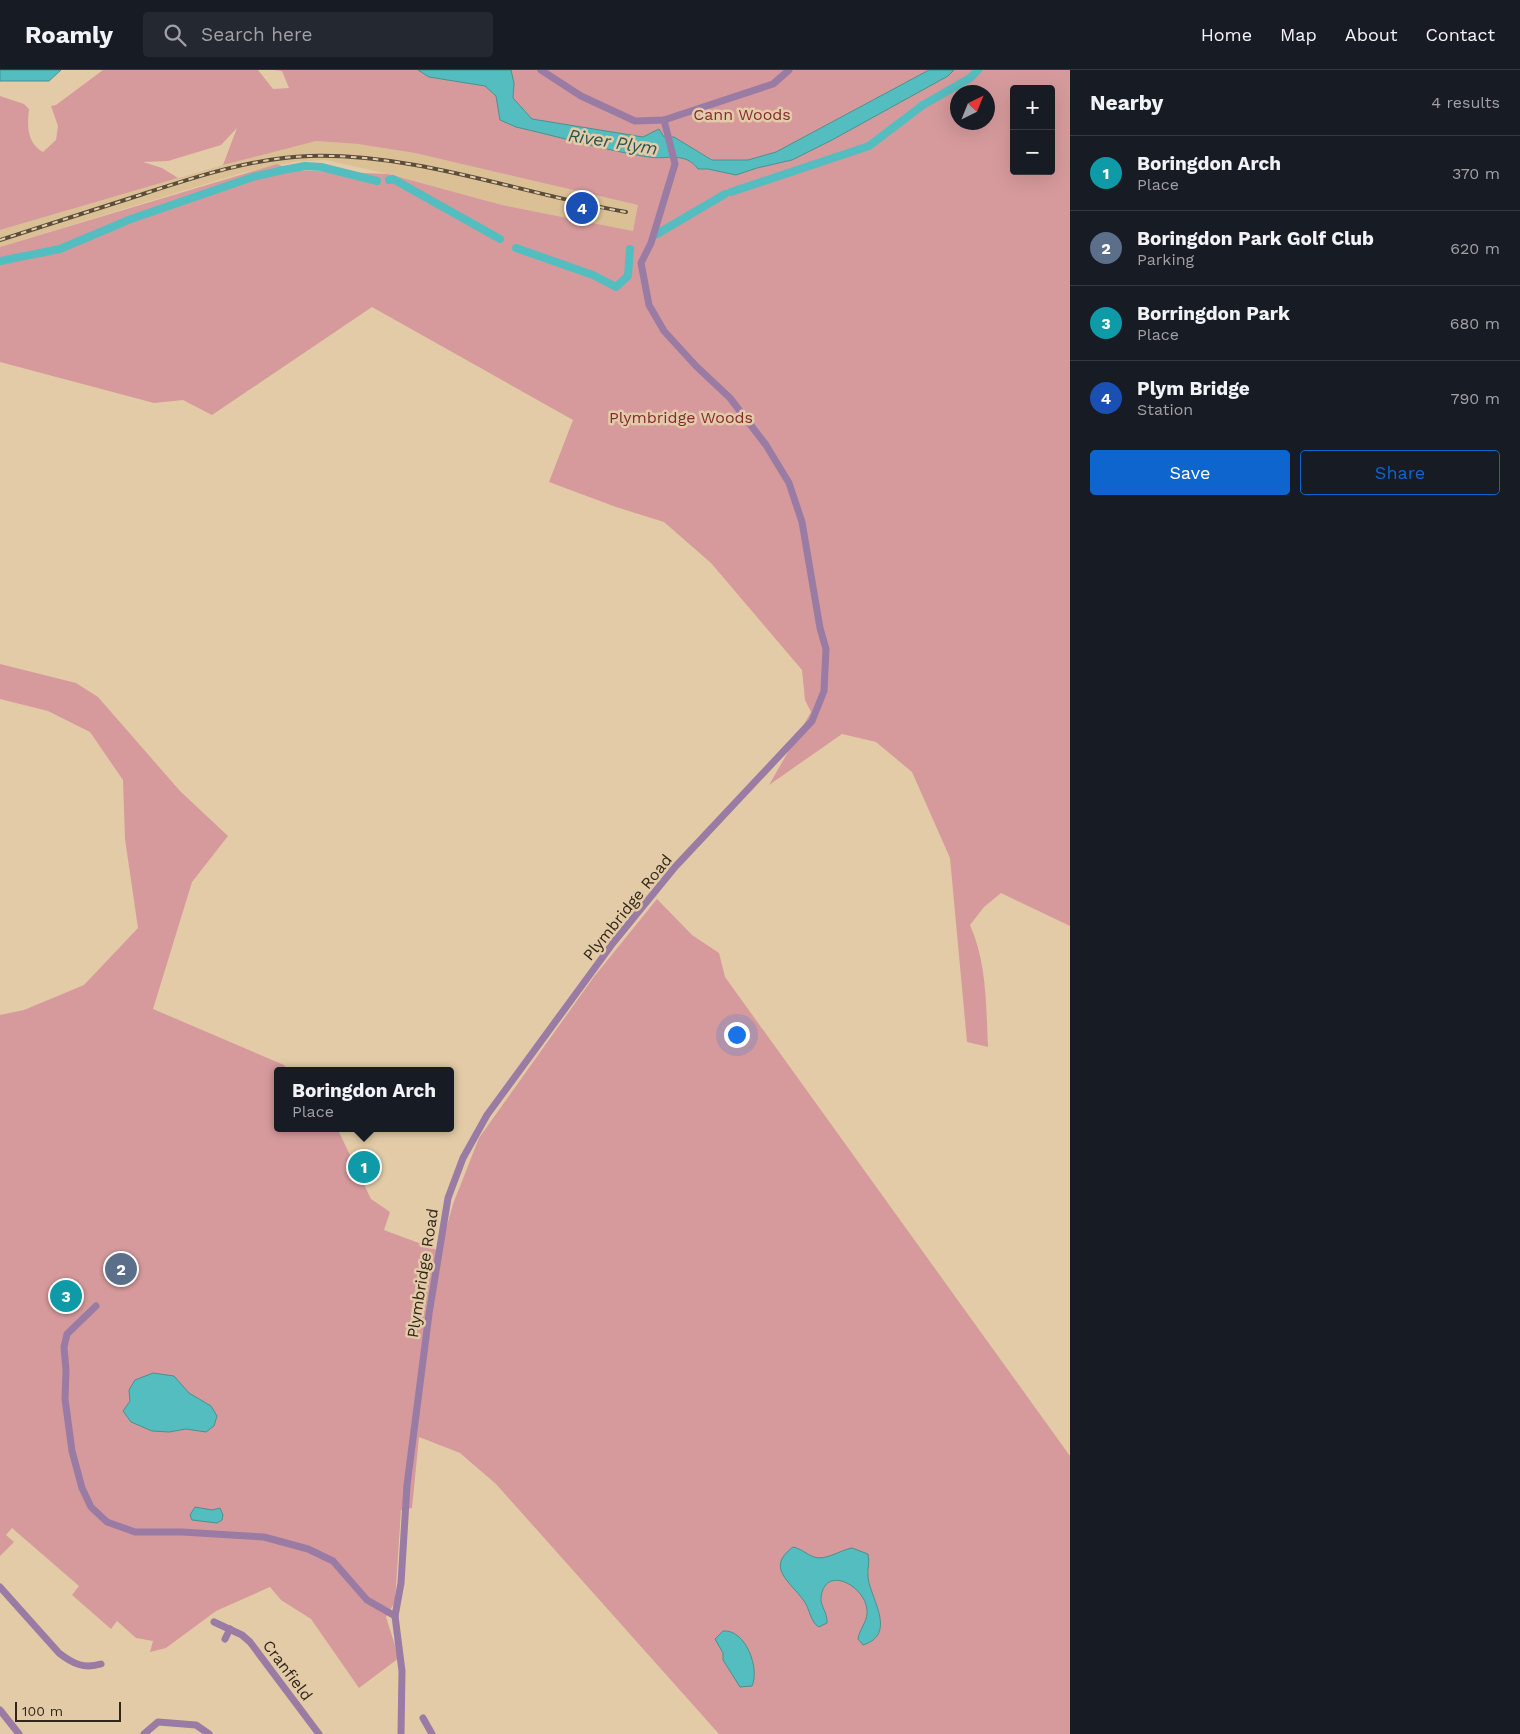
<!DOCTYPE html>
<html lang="en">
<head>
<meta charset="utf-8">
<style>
  :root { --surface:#171b24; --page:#242831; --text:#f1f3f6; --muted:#9ea1a6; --line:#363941; --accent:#0e65ce }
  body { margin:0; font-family:"Work Sans",sans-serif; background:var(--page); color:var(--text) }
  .controls { position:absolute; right:15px; top:15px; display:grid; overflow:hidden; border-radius:5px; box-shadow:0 5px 20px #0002 }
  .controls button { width:45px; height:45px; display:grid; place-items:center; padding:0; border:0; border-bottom:1px solid var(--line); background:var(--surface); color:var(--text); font:25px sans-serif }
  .compass { position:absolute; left:950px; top:15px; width:45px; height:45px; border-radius:50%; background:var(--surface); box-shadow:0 5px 20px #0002; rotate:43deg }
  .scale { position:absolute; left:15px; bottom:12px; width:106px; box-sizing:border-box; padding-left:5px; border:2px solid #31271a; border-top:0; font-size:14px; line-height:18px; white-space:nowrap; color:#31271a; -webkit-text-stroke:4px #e3cba7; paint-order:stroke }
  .you { position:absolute; left:736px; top:964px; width:18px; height:18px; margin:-12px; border:4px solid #fff; border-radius:50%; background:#1a73e8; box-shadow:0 0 0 8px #1a73e833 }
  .badge { display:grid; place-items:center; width:32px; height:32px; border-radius:50%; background:var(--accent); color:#fff; font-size:16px; font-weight:700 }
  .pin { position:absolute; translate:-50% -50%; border:2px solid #fff; box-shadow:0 1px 5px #0006 }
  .popup { position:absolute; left:274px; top:997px; width:180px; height:65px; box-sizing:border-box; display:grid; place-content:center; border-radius:5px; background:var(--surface); filter:drop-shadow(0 1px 4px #0005); font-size:16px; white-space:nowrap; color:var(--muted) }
  .popup b { font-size:19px; color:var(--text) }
  .popup::after { content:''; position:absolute; left:50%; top:100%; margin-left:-10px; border:10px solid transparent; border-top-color:var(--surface) }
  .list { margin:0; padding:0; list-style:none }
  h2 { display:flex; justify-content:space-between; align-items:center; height:65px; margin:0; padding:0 20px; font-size:21px }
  h2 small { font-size:16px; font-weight:400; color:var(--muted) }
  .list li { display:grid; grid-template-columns:32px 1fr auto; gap:15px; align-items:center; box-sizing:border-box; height:75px; padding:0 20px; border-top:1px solid var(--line) }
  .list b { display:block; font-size:19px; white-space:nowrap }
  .list p { margin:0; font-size:16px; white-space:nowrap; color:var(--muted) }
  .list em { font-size:16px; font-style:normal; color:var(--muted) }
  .actions { display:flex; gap:10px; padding:15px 20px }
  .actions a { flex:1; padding:11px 0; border:1px solid var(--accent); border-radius:5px; text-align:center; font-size:18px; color:var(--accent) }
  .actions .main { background:var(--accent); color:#fff }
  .icon { flex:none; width:28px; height:28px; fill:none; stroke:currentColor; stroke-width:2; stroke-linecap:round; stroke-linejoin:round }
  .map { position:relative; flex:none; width:1070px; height:1664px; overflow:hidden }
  header { display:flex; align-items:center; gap:30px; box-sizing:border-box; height:70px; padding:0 25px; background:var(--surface); border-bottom:1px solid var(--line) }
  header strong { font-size:24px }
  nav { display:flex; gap:28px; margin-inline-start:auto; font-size:18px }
  .search { width:350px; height:45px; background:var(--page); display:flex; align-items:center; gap:12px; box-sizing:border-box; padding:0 18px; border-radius:5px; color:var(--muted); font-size:19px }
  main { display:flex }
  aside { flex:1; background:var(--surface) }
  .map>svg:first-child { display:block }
  .built { fill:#dbbf95 }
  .green { fill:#d69a9c; fill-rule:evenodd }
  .water { fill:#54bdbf; stroke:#4a908e }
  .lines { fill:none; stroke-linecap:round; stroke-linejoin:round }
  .canal { stroke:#54bdbf; stroke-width:8 }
  .street { stroke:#9a7ba4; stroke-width:7 }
  .rail-casing { stroke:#5a4d3b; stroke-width:4 }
  .rail { stroke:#e3cba7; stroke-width:2; stroke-dasharray:5.5; stroke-linecap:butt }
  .labels { text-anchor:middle; stroke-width:5; stroke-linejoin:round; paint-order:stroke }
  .park-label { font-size:16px; fill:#872a35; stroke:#e3cba7 }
  .street-label { font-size:16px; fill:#31271a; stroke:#e3cba7 }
  .water-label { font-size:18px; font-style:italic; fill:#285657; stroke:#e3cba7 }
</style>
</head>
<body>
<header>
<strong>Roamly</strong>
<div class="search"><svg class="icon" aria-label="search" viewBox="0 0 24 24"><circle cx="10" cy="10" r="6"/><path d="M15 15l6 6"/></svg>Search here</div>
<nav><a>Home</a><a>Map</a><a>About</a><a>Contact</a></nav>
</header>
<main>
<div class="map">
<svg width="1070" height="1664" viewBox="0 0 1070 1664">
  <rect width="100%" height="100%" fill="#e3cba7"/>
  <path class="built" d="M316,71l42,3 57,9 224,52 -6,26 -131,-26 -114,-31 -62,-14 -33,2 -52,11 -241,74v-17l265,-77z"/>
  <g class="green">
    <path d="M103,0h155l15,19 16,-1 -7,-17 -8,-1h144l11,7 56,9 11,10 4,24 16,7c44,10 88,23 132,30 19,3 37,-6 50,12h10l28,6 21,-7 35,-8 40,-20 116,-64 6,-6h116v856l-69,-33 -17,14 -14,18c17,38 16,81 18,122l-21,-5 -17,-184 -38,-86 -36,-30 -34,-8 -73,51 42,-73 -6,-12 -3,-30 -91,-107 -47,-41 -48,-15 -67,-25 24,-62 -201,-113 -160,108 -29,-15 -29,3 -154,-41v-115l277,-83 15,6 96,4 114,31 131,26 5,-26 -223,-52 -57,-9 -42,-3 -93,24 14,-37 -16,17 -53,16 -25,1 19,6 16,10 -178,52v-134l24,8 5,5c-2,17 -2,34 14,43l13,-12 2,-14 -7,-20 5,-1zM1014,19h37v82h-37zM958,22h30v30h-30z"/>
    <path d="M511,0h418l-153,82 -28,8h-35l-39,-23 -10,1 -5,-8 -16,7 -111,-18 -19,-21 1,-15z"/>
    <path d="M0,594l76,19 22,14 82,94 48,45 -36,46 -39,127 131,56 4,6h-10v57h59l34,71 19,13 -6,18 56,21 13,-47 26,-66 114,-160 64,-79 35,36 27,18 6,24 345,479v278h-351l-223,-250 -36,-31 -41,-16 -7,71 -11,2 -6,92 -9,15 13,41 -40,30 -48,-69 -30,-19 -11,-13 -54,24 -50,37 -16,4 3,-11 -17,-3 -19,-17 -6,8 -39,-34 7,-9 -67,-58 -6,7 8,7 -14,14v-541l24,-5 60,-25 54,-57 -13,-89 -2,-59 -33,-48 -42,-21 -48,-12z"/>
  </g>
  <g class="water">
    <path d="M0,0h61l-12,11h-49z"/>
    <path d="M418,0h93l3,13 -1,15 19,21 111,18 16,-8 5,8h10l38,23h36l28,-8 153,-82h25l-6,6 -116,64 -40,20 -35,8 -21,7 -28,-6h-10c-13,-18 -31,-9 -50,-12 -44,-7 -88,-20 -132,-30l-16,-7 -4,-24 -11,-10 -56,-9z"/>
    <path d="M153,1303l21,3 15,17 22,13 6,10 -3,10 -8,6 -20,-3 -17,3 -17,-1 -21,-9 -8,-11 7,-10 -1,-11 6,-10z"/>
    <path d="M195,1437l17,3 8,-2 3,7 -1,5 -5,3 -25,-3 -2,-5z"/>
    <path d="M793,1477c9,2 13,7 21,10 12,4 26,-7 38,-9l16,6c2,9 -1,15 0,23 2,21 30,57 -5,68l-5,-6c1,-9 9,-17 9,-26 2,-24 -41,-51 -46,-16 -1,9 7,16 6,26l-8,4c-9,-5 -9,-18 -15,-26 -14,-20 -39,-33 -11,-54z"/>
    <path d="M723,1561c23,-2 37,38 29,55l-12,1 -17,-27v-7l-8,-14z"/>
  </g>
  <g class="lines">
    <g class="canal">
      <path d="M389,110l4,-1 107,60"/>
      <path d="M731,122l138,-46 54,-41 47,-27 8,-8"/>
      <path d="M657,164l68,-40"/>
      <path d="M516,178l77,27 23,12 12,-11 2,-27"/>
      <path d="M0,191l60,-12 71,-30 122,-42 30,-7 22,-4 16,1 56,14"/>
    </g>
    <g class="street">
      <path d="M541,0l40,26 54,25 29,-1 109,-36 16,-14"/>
      <path d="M96,1236l-29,28 -3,13 2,23 -1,29 7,52 10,37 9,19 16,15 28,10h47l82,5 44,12 25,12 34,39 28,16"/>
      <path d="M0,1517l59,66c14,11 25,16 42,11"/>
      <path d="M214,1552l28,13 8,7 69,92"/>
      <path d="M225,1569l5,-10"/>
      <path d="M0,1640l19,24"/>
      <path d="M423,1648l9,16"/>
      <path d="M144,1664l14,-12 38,3 13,9"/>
      <path d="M401,1664l1,-63 -7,-55 6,-33 6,-98 22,-171 19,-116 15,-40 24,-43 126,-172 62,-76 137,-146 12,-30 2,-42 -6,-21 -18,-106 -13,-39 -23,-38 -36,-47 -34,-32 -32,-35 -15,-26 -8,-42 10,-20 24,-79 -11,-44"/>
    </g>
    <defs>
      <path id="rail" d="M0,170c46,-15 91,-29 137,-44 55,-18 114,-38 173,-40 106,-3 212,38 316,56"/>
    </defs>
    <use href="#rail" class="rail-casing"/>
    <use href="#rail" class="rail"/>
  </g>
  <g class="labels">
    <g class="park-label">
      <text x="742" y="50">Cann Woods</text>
      <text x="681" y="353">Plymbridge Woods</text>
    </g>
    <g class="street-label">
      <text transform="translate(627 837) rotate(-51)" y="6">Plymbridge Road</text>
      <text transform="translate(422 1203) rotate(-81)" y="6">Plymbridge Road</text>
      <text transform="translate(288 1600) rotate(53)" y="6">Cranfield</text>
    </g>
    <g class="water-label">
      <text transform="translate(613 72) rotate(9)" y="6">River Plym</text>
    </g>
  </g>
</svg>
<div class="controls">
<button>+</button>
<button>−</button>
</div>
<svg class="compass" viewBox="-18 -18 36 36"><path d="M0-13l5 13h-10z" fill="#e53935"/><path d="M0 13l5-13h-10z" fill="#9ea1a6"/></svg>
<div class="scale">100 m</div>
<div class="you"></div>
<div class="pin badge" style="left:364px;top:1097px;background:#0f9aa8">1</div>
<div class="popup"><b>Boringdon Arch</b>Place</div>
<div class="pin badge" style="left:121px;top:1199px;background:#5c6f8a">2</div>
<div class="pin badge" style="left:66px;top:1226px;background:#0f9aa8">3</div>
<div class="pin badge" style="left:582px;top:138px;background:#1a4fb4">4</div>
</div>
<aside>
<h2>Nearby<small>4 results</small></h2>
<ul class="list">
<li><span class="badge" style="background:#0f9aa8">1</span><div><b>Boringdon Arch</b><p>Place</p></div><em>370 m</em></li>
<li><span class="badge" style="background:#5c6f8a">2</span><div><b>Boringdon Park Golf Club</b><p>Parking</p></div><em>620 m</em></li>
<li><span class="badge" style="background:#0f9aa8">3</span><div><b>Borringdon Park</b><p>Place</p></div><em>680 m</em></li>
<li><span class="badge" style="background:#1a4fb4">4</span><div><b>Plym Bridge</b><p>Station</p></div><em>790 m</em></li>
</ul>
<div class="actions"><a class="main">Save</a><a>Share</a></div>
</aside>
</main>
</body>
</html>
